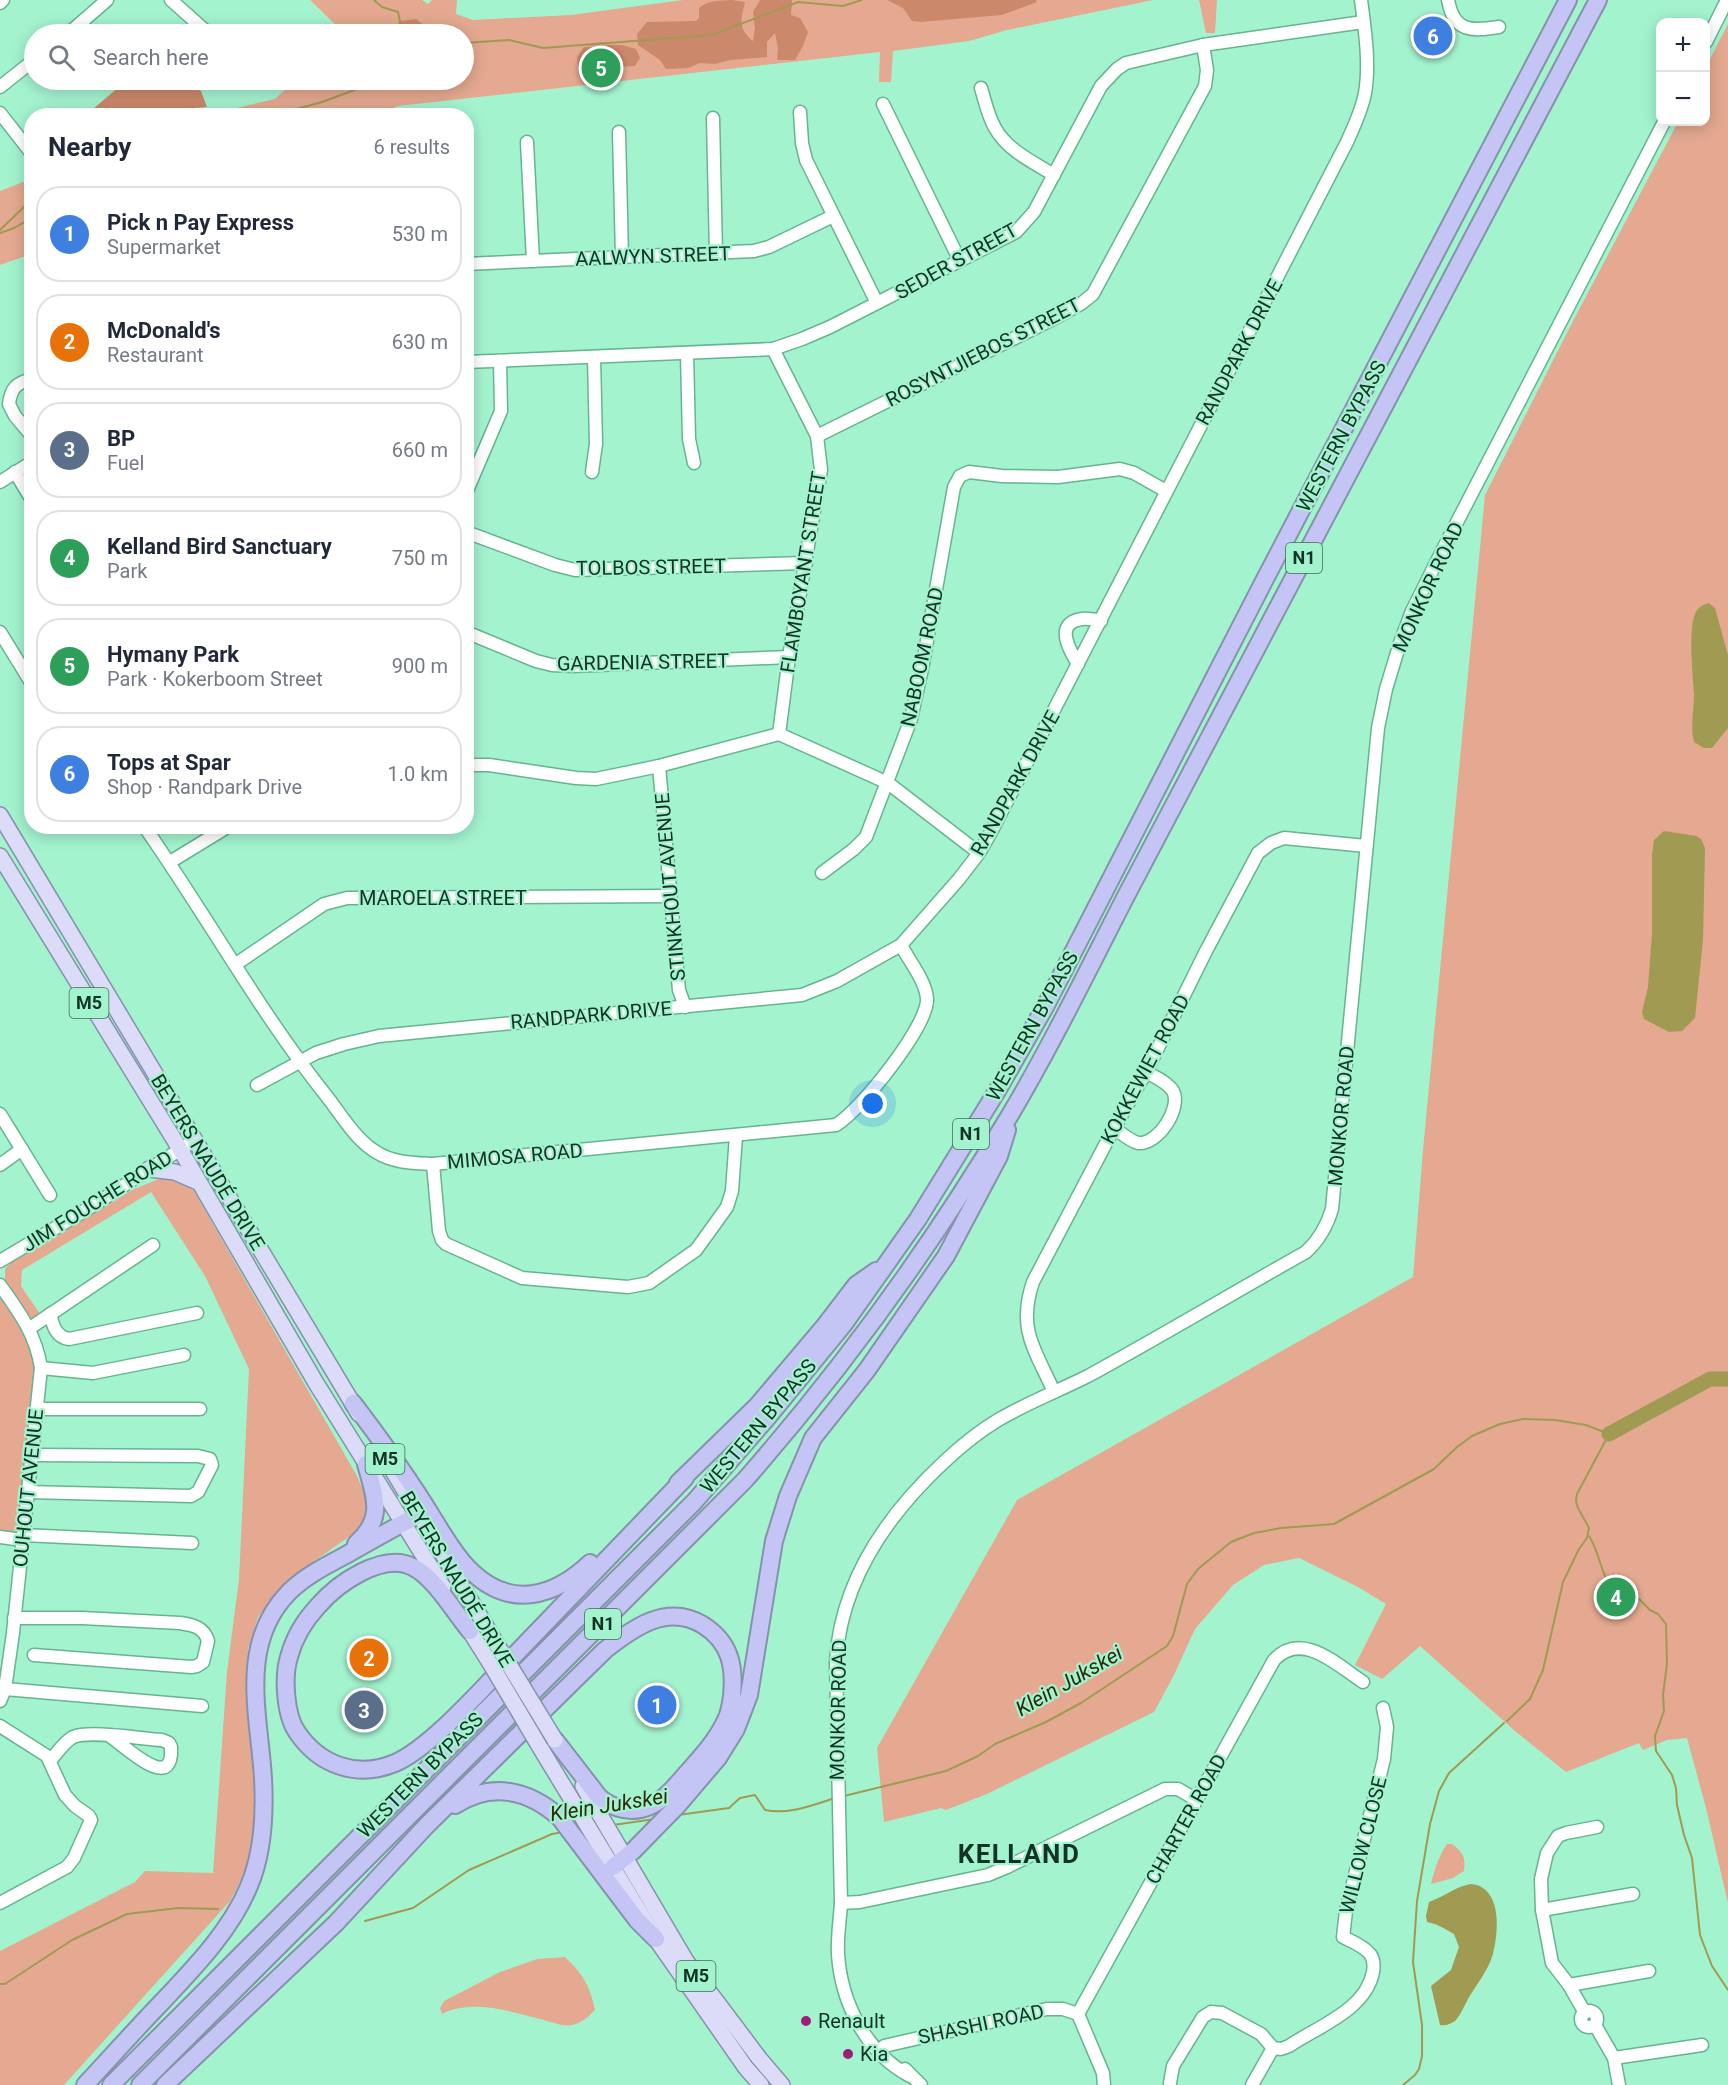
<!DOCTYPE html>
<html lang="en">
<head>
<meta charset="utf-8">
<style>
  :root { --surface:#fff; --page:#f6f6f7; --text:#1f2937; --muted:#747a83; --line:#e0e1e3; --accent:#9c1f75 }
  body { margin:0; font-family:Roboto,sans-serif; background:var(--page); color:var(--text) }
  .controls { position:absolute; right:18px; top:18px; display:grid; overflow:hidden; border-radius:12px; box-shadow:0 3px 15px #0003 }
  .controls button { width:54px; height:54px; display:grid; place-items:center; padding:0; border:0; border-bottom:2px solid var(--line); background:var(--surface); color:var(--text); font:30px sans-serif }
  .you { position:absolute; left:873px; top:1104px; width:21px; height:21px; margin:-15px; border:4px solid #fff; border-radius:50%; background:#1a73e8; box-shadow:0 0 0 9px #1a73e833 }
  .badge { display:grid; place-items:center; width:39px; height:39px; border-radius:50%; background:var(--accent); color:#fff; font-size:20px; font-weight:700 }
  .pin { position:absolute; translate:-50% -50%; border:3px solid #fff; box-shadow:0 2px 6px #0006 }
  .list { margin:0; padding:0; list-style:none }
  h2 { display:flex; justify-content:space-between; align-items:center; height:78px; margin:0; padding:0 24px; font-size:26px }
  h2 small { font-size:20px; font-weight:400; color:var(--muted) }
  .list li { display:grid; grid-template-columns:39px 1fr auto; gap:18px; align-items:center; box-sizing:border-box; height:96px; margin:0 12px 12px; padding:0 12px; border:2px solid var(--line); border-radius:24px }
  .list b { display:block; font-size:22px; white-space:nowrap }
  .list p { margin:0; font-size:20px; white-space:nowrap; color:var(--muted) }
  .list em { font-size:20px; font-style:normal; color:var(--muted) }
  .icon { flex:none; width:33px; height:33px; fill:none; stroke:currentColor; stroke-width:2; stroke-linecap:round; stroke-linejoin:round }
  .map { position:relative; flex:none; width:1728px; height:2085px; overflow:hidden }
  .search { position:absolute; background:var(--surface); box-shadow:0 3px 15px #0003; left:24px; top:24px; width:450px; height:66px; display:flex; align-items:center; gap:15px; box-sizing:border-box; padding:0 21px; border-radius:33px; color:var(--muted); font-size:22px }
  .panel { position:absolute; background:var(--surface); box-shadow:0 3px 15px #0003; left:24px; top:108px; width:450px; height:726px; border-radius:24px }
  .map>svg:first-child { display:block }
  .green { fill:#e4a990 }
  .forest { fill:#cc886b }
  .water { fill:#a09a53 }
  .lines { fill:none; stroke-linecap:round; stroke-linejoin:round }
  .stream { stroke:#a09a53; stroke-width:2 }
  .river { stroke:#a09a53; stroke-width:15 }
  .minor-casing { stroke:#66b492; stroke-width:15 }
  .major-casing { stroke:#8692ac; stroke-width:18 }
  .highway-casing { stroke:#8692ac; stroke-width:20 }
  .minor { stroke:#fff; stroke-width:12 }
  .major { stroke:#dcdcf8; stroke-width:15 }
  .highway { stroke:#c4c5f4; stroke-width:16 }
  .major-bridge-casing { stroke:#8692ac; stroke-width:18; stroke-linecap:butt }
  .major-bridge { stroke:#dcdcf8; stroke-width:15 }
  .poi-dot { fill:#9c1f75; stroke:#a4f3cf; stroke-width:2 }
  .labels { text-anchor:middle; stroke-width:4.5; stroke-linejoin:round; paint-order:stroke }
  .shield { fill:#a4f3cf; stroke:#3e6d58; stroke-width:1.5 }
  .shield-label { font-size:18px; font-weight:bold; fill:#123325 }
  .street-label { font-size:20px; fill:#123325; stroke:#a4f3cf }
  .poi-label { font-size:20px; fill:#123325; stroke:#a4f3cf; text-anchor:start }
  .water-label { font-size:21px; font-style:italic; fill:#2e2b0b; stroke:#a4f3cf }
  .district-label { font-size:26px; font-weight:bold; letter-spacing:1.5px; fill:#123325; stroke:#a4f3cf }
</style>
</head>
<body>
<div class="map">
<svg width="1728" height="2085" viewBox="0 0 1728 2085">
  <rect width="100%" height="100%" fill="#a4f3cf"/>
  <g class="green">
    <path d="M310,0h112l6,4 4,-4h25l-1,14 17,6 98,-5 112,-15h470l-146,30 -38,11 -76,10 -2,31h-12l1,-30 -482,54 -21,9 -194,1 6,-5 30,4 17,-7 39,-9 13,-12 -9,-7h185v-46h-126l3,-4z"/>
    <path d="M1199,0h18l-2,33h-9z"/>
    <path d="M1728,24v1879l-22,-95 -19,-70 -20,2 -24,10 -4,-7 -73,29 -51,-41 -95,-85 -38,33 -27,-14 31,-61 -28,-17 -59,-29 -35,7 -31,20 -38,44 -22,48 -19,35 -167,82 -41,16 -5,-2 -57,14 -7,-74 140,-248 396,-223 10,-127 62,-655 87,-172 106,-201h28v-55z"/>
    <path d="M31,179v75l-31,11v-74z"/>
    <path d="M161,1178h17l16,13 163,285 11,26 -5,25 -76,53 -29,37 -10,32 2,75 7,80 -10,64 -17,33 -166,184h-64v-134l135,-69 10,-11 68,2 14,-201 12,-93 10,-210 -44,-93 -54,-84 -129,78 -1,16 19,28 -9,7 -26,-39v-13l9,-10 118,-69z"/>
    <path d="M0,1288l43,85 -18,167 -25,-5z"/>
    <path d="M1447,1844h5c11,8 14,14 12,27l-11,7 -22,6c4,-15 7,-27 16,-40z"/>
    <path d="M565,1957c18,17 25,29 30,53 -7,7 -13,13 -23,15 -10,2 -23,-4 -32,-6 -30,-8 -69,-20 -98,-5l-2,-6 4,-7 56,-29 37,-13z"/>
  </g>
  <g class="forest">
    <path d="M732,0l13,2c-4,18 -8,26 8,39l2,-13 -2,-16 7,-12h32l-1,15 9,3 8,14 -5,14 -8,14h-18l1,-12 -3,-15 -8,9v15l-37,3 -15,4 -15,-1 -12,5 -22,1 -6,-9 -22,-15 -1,-11 10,-12 49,-1 3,-3v-10c9,-8 21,-7 33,-8z"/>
    <path d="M887,0h149l1,2 -35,13 -82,7 -8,-1 -9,-13z"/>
    <path d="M416,19l13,10 3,5h-39v-6l8,-7z"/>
    <path d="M607,45h15l14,4 4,9 -5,8 -20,1 -29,6 -8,-6 -1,-10 7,-10 21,1z"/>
    <path d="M127,80h50l24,11 6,16 -34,3 -4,5h-83z"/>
  </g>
  <g class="water">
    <path d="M1709,603l6,5 13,47v73l-16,20h-8l-10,-6c-4,-16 0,-31 0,-48 -1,-20 -6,-63 1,-80 3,-7 7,-9 14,-11z"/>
    <path d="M1664,831l32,5 5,3 4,9 -2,92 -8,78 -13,13 -13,1 -25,-13 -2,-7 6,-25 4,-53v-79l2,-15z"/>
    <path d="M1471,1884c31,3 28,47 22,70 -5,17 -17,31 -25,45 -4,7 -7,15 -12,21 -4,4 -11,6 -16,5l-9,-39 20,-16 8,-23 -5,-13c-9,-5 -16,-10 -27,-12l-1,-6 3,-14c15,-5 27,-16 42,-18z"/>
  </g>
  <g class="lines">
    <g class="stream">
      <path d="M374,0l8,7 16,5 4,19 5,3"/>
      <path d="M464,43l45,-3 34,8 169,-13 86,-33 45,4 19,-6"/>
      <path d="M271,116l51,-14 54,-20 1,-2"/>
      <path d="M0,230l25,-24 7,-2"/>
      <path d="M0,233l14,-5 16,-9 -2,-7 4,-6"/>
      <path d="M1589,1536c10,16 10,29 18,44l22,9 21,21 8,4 8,10 1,40 -4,31 1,16 -9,25 1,15 16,24 4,13 1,17 7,30 8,23 8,77 12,31 16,24"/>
      <path d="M844,1796l102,-25 32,-15 17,-12 51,-22 35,-19 86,-57 6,-10 14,-52 11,-15 33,-27 23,-9 27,-5 53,-4 100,-55 23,-22 15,-11 28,-12 23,-5 32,1 31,5 23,9 -32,60 -1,7 2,7 11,20 -2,10 -8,11 -16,33 -20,88 -13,29 -23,22"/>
      <path d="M678,1815l51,-7 11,-10 15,-3 10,15c23,5 48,-5 70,-12"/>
      <path d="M613,1825l42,-6"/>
      <path d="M365,1921l48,-13 56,-38 83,-36 11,-2"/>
      <path d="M0,1984h5l67,-44 55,-26 51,-6 40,1"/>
      <path d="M1403,2085l12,-10 4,-6 3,-13v-31l-9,-63 4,-61 13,-77 9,-33 10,-18 55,-50"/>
    </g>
    <path class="river" d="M1609,1434l101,-55h18"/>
    <defs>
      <g id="minor">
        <path d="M171,0l38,34"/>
        <path d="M1448,0c6,33 24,31 51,27"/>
        <path d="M0,3l3,-3"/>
        <path d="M68,34l39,-34"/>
        <path d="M1706,42l21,-42"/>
        <path d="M0,87l34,-27"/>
        <path d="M981,88c4,13 7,28 14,40 12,22 38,34 59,47"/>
        <path d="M883,104l77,157"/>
        <path d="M800,112l2,31 4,17 71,143"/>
        <path d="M0,113l32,41"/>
        <path d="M713,118l3,136"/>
        <path d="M619,132l3,125"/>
        <path d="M527,142l6,119"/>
        <path d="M466,264l288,-13 15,-4 64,-31"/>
        <path d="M773,349l44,87 4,34 -32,187 -10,77"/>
        <path d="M687,354l2,85 5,24"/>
        <path d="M466,362l307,-13 29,-10 28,-12 186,-95 18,-20 67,-126 16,-17 9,-6 77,-18 160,-23"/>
        <path d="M32,379c-16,4 -21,9 -23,25l6,12 17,20"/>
        <path d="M817,436l242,-120 23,-13 11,-9 112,-208 2,-16 -4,-25"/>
        <path d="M15,472l17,28"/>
        <path d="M592,472l4,-28 -2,-87"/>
        <path d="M0,482l32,-20"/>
        <path d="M466,493l35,-82 -1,-50"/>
        <path d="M466,532l89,33 20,5 231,-7"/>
        <path d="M0,632l32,52"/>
        <path d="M466,632l70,29 16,4 21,1 216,-9"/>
        <path d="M1078,664c-8,-13 -25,-41 4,-45 6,-1 14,1 19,2"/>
        <path d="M779,734l109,49 91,70"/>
        <path d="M466,765h23l87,13 20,1 63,-13 120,-32"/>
        <path d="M659,766l20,224 6,17"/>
        <path d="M144,826c63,90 116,187 184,272 14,18 28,42 48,54 17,11 38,11 57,12l403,-39c24,-14 92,-99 91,-126 -1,-18 -18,-38 -26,-54"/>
        <path d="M170,862l59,-36"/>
        <path d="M822,873l32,-24 12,-12 45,-118 11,-50 32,-182 6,-11 9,-4 33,4 56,1 62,-8 14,4 32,18"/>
        <path d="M236,964l88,-60 23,-6 323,-2"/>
        <path d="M257,1085l59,-32 28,-9 35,-8 423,-41 35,-14 64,-36 58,-66 20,-26 12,-21 356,-690c7,-16 15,-32 18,-49 5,-29 0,-63 -4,-93"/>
        <path d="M0,1114l50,81"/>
        <path d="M1114,1128c7,5 16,13 24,15 20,2 44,-35 35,-52 -6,-9 -18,-14 -27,-19"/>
        <path d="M433,1164l6,67 3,9 4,4 76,34 106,9 21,-4 47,-33 31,-43 5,-16 4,-55"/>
        <path d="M0,1165l22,-16"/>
        <path d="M0,1261l89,-53 98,-63"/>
        <path d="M0,1285c19,27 36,49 41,83l-28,265 -8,56 -5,12"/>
        <path d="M50,1314c3,12 6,23 19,25l128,-26"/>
        <path d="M30,1328l123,-83"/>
        <path d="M41,1368l52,5 91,-18"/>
        <path d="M1054,1392c-19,-43 -37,-62 -21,-110l81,-154 32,-56 60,-121 52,-98 13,-10 13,-5 82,8"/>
        <path d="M36,1409h164"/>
        <path d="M27,1492l164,4 7,-4 14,-27 -2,-6 -12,-3 -167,-1"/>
        <path d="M23,1535l169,8"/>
        <path d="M0,1537l22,3"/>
        <path d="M14,1618h68l98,5c13,2 24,4 28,18l-5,21 -6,4 -6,1 -157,-12"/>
        <path d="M5,1689l197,17"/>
        <path d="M0,1726l47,30 18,39 10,11 14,10 2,4 -17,38 -7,9 -67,36"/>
        <path d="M50,1761c7,-8 14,-19 23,-24 17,-7 69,2 89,3l7,3 2,4c3,47 -44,1 -61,-11"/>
        <path d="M841,1903l19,-1 128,-27 19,-8 158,-78h13l19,11"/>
        <path d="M1542,1910l91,-16"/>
        <path d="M1569,1985l80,-14"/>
        <circle cx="1589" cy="2019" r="8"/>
        <path d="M1585,2013l-16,-28 -17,-22 -10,-53 -1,-31 6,-26 11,-17 8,-3 31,-6"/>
        <path d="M1078,2014l196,-354c28,-30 63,5 89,22"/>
        <path d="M1078,2014l25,59 1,12"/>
        <path d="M1595,2025l19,33 5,27"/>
        <path d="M884,2046l163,-37h16l15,5"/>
        <path d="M1273,2048l8,1 8,-3c28,-19 77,-36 84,-74 1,-6 1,-13 -3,-18 -6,-8 -19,-13 -27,-17l3,-26 38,-152 3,-32 -4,-19"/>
        <path d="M1614,2058l88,-13"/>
        <path d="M905,2069l16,16"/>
        <path d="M910,2076c-44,-23 -69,-74 -72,-122 -1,-17 2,-34 3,-51l-5,-242c5,-80 51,-146 108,-199 17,-16 34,-30 54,-42 29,-17 60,-29 90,-44 73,-40 145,-83 218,-124 14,-13 21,-26 26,-43l46,-481 8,-39 14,-46 12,-32 29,-58 223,-431"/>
        <path d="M1170,2083l3,-17 25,-41 5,-8 8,-5 11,1 39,21 12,14"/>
        <path d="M1252,2085l21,-37"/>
      </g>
      <g id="major">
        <path d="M0,815l359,599"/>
        <path d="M0,856l180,293 136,234 127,204"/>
        <path d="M149,1169l26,3 23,10"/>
        <path d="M384,1456l118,197"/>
        <path d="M463,1620l27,43"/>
        <path d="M535,1739l121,200 90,129 15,17"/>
        <path d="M583,1786l103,175 73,97 23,27"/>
      </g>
      <g id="highway">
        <path d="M353,1403c22,29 44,59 64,90 15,22 36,62 55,79 39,37 82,25 118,-9"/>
        <path d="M678,1483l79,-77 66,-78 33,-43 20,-14"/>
        <path d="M356,1544c29,-26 19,-47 10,-80"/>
        <path d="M470,1631c-16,-19 -35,-53 -57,-64 -30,-16 -76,17 -95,39 -13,14 -24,32 -29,51 -6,19 -4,58 8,75 22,33 60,47 98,31 35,-15 86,-73 114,-102 59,-61 117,-122 176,-183"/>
        <path d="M455,1805c37,-24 74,-15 105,13l77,102 19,19"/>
        <path d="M613,1867l20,-16 44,-45 41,-48 18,-29 13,-34 25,-154 14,-45 25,-58 54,-68 79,-114 53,-100 8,-26"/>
        <path d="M85,2085c26,-28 51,-56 77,-83 33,-35 69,-72 87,-116 14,-33 16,-72 14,-108 -4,-64 -25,-134 26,-186 16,-16 38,-27 57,-37 24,-14 48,-27 72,-40"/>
        <path d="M111,2085l583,-583 74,-85 76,-93 74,-105 79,-128 48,-84 219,-426 304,-581"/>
        <path d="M140,2085l605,-605c99,-113 188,-236 265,-365 42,-71 79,-147 117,-221l471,-894"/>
        <path d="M165,2085l171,-162 91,-98 178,-175c28,-22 62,-47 98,-25 27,17 32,41 29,71 -1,8 -3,19 -7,26 -9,19 -24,35 -38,51 -11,12 -22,27 -37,33 -18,8 -37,3 -51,-9l-44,-57"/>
      </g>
    </defs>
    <use href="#minor" class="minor-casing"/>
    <use href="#major" class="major-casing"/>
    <use href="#highway" class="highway-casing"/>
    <use href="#minor" class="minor"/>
    <use href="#major" class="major"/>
    <use href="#highway" class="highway"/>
    <defs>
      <g id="major-bridge">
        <path d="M502,1653l53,87"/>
        <path d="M490,1663l45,76"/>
      </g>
    </defs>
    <use href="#major-bridge" class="major-bridge-casing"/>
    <use href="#major-bridge" class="major-bridge"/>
  </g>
  <g class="poi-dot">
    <circle cx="806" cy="2021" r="6"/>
    <circle cx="848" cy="2054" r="6"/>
  </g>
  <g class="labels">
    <g class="shield">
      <rect x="1286" y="543" width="36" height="30" rx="4.5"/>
      <rect x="69.5" y="988" width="39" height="30" rx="4.5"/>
      <rect x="953" y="1119" width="36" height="30" rx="4.5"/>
      <rect x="365.5" y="1444" width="39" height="30" rx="4.5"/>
      <rect x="585" y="1609" width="36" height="30" rx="4.5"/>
      <rect x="676.5" y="1961" width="39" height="30" rx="4.5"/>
    </g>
    <g class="shield-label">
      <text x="1304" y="564">N1</text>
      <text x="89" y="1009">M5</text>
      <text x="971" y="1140">N1</text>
      <text x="385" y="1465">M5</text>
      <text x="603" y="1630">N1</text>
      <text x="696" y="1982">M5</text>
    </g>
    <g class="street-label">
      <text transform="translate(653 256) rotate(-2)" y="7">AALWYN STREET</text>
      <text transform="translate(956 261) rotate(-29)" y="7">SEDER STREET</text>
      <text transform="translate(983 352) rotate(-27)" y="7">ROSYNTJIEBOS STREET</text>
      <text transform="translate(1239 352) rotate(-62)" y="7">RANDPARK DRIVE</text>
      <text transform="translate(1341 436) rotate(-62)" y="7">WESTERN BYPASS</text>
      <text transform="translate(651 567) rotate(-1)" y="7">TOLBOS STREET</text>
      <text transform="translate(803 572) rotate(-81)" y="7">FLAMBOYANT STREET</text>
      <text transform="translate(1428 587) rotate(-65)" y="7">MONKOR ROAD</text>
      <text transform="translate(922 657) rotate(-78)" y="7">NABOOM ROAD</text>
      <text transform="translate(643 662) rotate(-1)" y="7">GARDENIA STREET</text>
      <text transform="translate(1015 783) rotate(-61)" y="7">RANDPARK DRIVE</text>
      <text transform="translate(670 887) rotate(-95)" y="7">STINKHOUT AVENUE</text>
      <text x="443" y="905">MAROELA STREET</text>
      <text transform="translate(591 1015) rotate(-5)" y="7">RANDPARK DRIVE</text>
      <text transform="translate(1032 1026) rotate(-61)" y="7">WESTERN BYPASS</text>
      <text transform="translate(1145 1069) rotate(-62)" y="7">KOKKEWIET ROAD</text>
      <text transform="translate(1341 1116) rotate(-85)" y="7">MONKOR ROAD</text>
      <text transform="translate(515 1156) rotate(-5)" y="7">MIMOSA ROAD</text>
      <text transform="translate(208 1162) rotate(59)" y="7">BEYERS NAUDÉ DRIVE</text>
      <text transform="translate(97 1201) rotate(-32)" y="7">JIM FOUCHE ROAD</text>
      <text transform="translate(758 1426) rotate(-50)" y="7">WESTERN BYPASS</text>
      <text transform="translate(28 1488) rotate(-84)" y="7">OUHOUT AVENUE</text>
      <text transform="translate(457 1579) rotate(59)" y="7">BEYERS NAUDÉ DRIVE</text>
      <text transform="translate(838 1710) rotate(-89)" y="7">MONKOR ROAD</text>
      <text transform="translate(420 1775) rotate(-45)" y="7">WESTERN BYPASS</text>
      <text transform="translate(1186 1819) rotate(-61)" y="7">CHARTER ROAD</text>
      <text transform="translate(1363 1845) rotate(-76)" y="7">WILLOW CLOSE</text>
      <text transform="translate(981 2024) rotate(-12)" y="7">SHASHI ROAD</text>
    </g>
    <g class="poi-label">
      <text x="818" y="2028">Renault</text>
      <text x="860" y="2061">Kia</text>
    </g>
    <g class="water-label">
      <text transform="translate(1069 1681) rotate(-30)" y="7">Klein Jukskei</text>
      <text transform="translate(609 1805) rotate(-9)" y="7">Klein Jukskei</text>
    </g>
    <g class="district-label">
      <text x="1019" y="1863">KELLAND</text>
    </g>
  </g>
</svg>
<div class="controls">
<button>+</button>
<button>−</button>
</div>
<div class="you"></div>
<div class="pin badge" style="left:657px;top:1705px;background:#3f7fe0">1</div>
<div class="pin badge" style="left:369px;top:1658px;background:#e8710a">2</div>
<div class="pin badge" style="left:364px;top:1710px;background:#5c6f8a">3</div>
<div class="pin badge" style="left:1616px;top:1597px;background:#2e9e5b">4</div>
<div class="pin badge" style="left:601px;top:68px;background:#2e9e5b">5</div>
<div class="pin badge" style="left:1433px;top:36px;background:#3f7fe0">6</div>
<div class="search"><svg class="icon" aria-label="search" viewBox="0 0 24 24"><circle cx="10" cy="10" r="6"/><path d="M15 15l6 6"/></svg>Search here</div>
<section class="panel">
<h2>Nearby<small>6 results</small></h2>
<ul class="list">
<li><span class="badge" style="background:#3f7fe0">1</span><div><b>Pick n Pay Express</b><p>Supermarket</p></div><em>530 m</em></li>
<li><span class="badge" style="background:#e8710a">2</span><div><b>McDonald's</b><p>Restaurant</p></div><em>630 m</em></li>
<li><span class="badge" style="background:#5c6f8a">3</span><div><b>BP</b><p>Fuel</p></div><em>660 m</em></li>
<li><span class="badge" style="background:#2e9e5b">4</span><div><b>Kelland Bird Sanctuary</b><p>Park</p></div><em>750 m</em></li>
<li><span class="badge" style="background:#2e9e5b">5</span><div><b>Hymany Park</b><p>Park · Kokerboom Street</p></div><em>900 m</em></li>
<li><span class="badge" style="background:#3f7fe0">6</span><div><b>Tops at Spar</b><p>Shop · Randpark Drive</p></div><em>1.0 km</em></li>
</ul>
</section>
</div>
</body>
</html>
